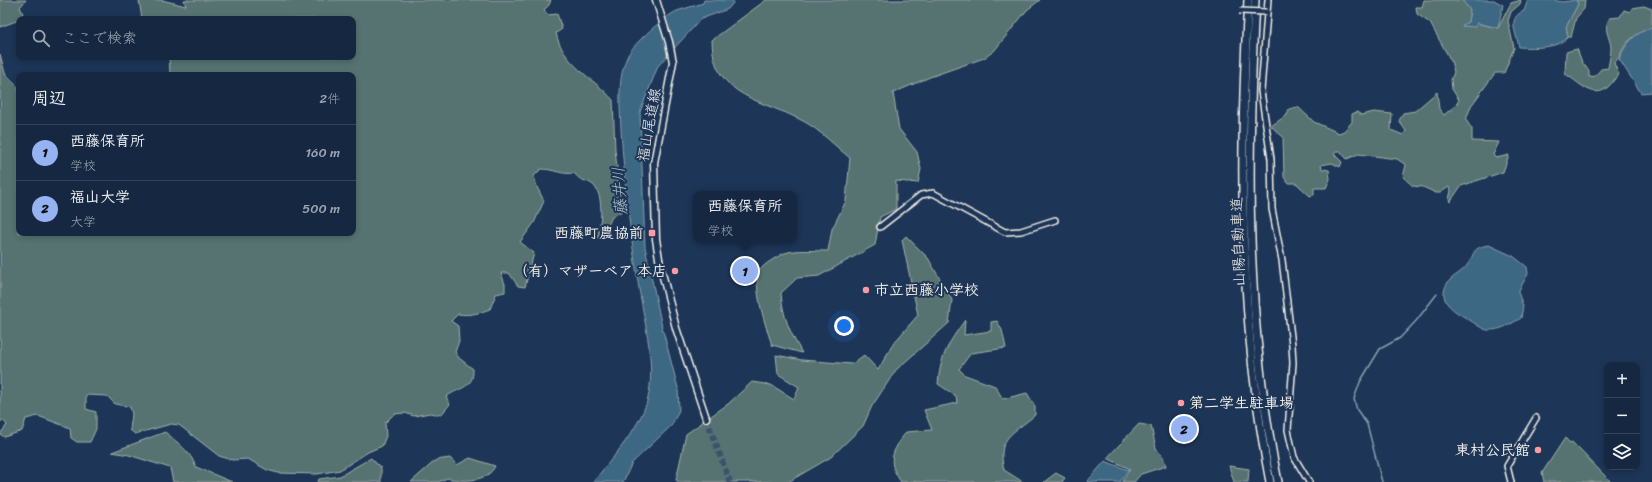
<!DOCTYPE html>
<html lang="ja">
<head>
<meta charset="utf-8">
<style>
  :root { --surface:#162841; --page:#23344c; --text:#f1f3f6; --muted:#9ea6b1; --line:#35445a; --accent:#95b2f1 }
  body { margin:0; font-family:Sriracha,"Klee One",sans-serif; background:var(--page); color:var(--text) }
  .controls { position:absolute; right:12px; bottom:12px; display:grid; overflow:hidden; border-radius:8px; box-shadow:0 2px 6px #0003 }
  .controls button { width:36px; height:36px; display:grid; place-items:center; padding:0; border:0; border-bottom:1px solid var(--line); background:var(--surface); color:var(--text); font:20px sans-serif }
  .you { position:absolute; left:844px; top:326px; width:14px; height:14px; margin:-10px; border:3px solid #fff; border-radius:50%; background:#1a73e8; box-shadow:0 0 0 6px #1a73e833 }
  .badge { display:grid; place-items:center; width:26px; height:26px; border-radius:50%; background:var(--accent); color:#111; font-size:13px; font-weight:700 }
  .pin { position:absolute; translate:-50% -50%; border:2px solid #fff; box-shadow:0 1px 4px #0006 }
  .popup { position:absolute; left:693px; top:191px; width:104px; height:52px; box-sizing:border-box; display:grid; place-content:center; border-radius:8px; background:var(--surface); filter:drop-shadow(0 1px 3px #0005); font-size:13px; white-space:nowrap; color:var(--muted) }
  .popup b { font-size:15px; color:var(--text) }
  .popup::after { content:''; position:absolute; left:50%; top:100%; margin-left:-8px; border:8px solid transparent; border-top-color:var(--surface) }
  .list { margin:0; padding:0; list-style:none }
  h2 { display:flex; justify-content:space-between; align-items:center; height:52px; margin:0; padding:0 16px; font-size:17px }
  h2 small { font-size:13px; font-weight:400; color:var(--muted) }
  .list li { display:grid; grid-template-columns:26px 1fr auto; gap:12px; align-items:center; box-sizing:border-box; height:56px; padding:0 16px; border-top:1px solid var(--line) }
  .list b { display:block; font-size:15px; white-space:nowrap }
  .list p { margin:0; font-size:13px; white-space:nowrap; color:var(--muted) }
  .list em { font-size:13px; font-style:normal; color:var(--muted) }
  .icon { flex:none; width:22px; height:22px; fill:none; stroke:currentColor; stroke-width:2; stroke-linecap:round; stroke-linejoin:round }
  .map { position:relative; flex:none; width:1652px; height:482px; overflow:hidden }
  .search { position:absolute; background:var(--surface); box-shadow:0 2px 6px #0003; left:16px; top:16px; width:340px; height:44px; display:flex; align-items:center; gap:10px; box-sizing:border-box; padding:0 14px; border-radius:8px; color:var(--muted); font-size:15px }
  .panel { position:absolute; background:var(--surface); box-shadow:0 2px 6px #0003; left:16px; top:72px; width:340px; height:164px; border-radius:8px }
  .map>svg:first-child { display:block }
  .green { fill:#567371; stroke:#a5b2ac }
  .water { fill:#3e6884; stroke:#879fac }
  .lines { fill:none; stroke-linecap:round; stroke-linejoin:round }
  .stream { stroke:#879fac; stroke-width:1.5 }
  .major-tunnel { stroke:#3d516d; stroke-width:6; stroke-dasharray:6 3; stroke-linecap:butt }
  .minor-casing { stroke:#f4f1e8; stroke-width:8 }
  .major-casing { stroke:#f4f1e8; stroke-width:9 }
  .highway-casing { stroke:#f4f1e8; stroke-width:10 }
  .minor { stroke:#1d3557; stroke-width:5 }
  .major { stroke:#1d3557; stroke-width:6 }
  .highway { stroke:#1d3557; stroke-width:7 }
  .minor-bridge-casing { stroke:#f4f1e8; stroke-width:8; stroke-linecap:butt }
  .minor-bridge { stroke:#1d3557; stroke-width:5 }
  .poi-dot { fill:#ff9aa2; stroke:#1d3557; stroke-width:1.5 }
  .labels { text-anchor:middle; stroke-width:4; stroke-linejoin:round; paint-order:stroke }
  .street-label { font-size:15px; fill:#f4f1e8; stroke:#1d3557 }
  .poi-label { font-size:15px; font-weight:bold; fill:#f4f1e8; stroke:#1d3557; text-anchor:end }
  .water-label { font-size:16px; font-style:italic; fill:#b4c1c5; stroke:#1d3557 }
</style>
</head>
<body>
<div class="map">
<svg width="1652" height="482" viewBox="0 0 1652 482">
  <rect width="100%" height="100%" fill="#1d3557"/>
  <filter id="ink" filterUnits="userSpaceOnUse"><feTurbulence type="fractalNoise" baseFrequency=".025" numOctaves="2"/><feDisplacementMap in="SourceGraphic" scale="8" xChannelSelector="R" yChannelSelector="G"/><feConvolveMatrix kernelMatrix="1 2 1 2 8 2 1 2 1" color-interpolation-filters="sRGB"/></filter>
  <g filter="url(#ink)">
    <g class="green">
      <path d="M0,0h26l-6,7 3,7 -4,6 -19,7z"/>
      <path d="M139,0h23l24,6 -2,-6h367l-2,5 -5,5 4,5 9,-1 5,15 -6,4c7,32 37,44 57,67l2,50 7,61 -10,6 -10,20 -5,1c4,-13 8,-44 -5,-54 -8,-5 -11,-2 -18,-11 -13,2 -20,-4 -33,-4l-7,7 3,11 7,14 -10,22 -14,19 14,11 -9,34 -7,-1 -9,-13h-8l4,11v8l-9,2 -6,15c-11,4 -20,7 -32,5l-7,7 7,5 1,15 -4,11 4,6 14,11c1,20 -14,18 -27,28l4,7 -9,11 -11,-2 -16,3 -9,-3 -11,1 -9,9 1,13 -4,10 -14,6 -28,18 -23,4 -39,-1 -11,-3 -19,-11 -16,1 -13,-4 -40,-31 -8,-1 -36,10 -5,-4 2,-16 -2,-7 -15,-3 -8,-8 -21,-1v14l10,3v17l-6,13h-13l-6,-4 -1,-10 -32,-12 -12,3 -4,12 -18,6 -4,-3 7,-9 -4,-5 -3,2v-368l5,19 14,15v145h334v-158h-188l5,-2 -1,-16h184v-38h-211z"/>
      <path d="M766,0h274l-13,10 -33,41 -10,7 -54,19 -37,16 6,36 18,23 4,17 -3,14 -22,-2v28l-16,8 -5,28 -56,31 -22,2 -16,15c2,25 9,39 21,60l-30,-8c-5,-15 -21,-61 -12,-75 4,-6 18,-14 25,-17 10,-4 31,-2 43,-2l4,-22 14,-28 4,-43c-14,-11 -29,-27 -45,-36 -40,-22 -93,-24 -93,-82z"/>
      <path d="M1424,0h38l8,10 -2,12 -6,4 14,-3 22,5 13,-25 10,-3 -1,4 -9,8 -3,9 6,27 -10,25h-9l-24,33 -5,14 6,9v12l27,1 -6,13 3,3 13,-3 -6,17 -42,14 -11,16 -1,-3 2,-8 -2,-4 -9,6h-4l-13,-6 -10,-1 -10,-9 3,-12 -9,-6 -39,-5 -11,5 -8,-9 -5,4 8,8 -2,5 -8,-4 -11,2 1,4 7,1 1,9 -4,9h-12v7l-4,1 -14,-13h-8l-4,-6 -1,-40 -12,-11 16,-11 2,-6 9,-2 16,15 25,11 5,-2 8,-9v-8l5,-2 4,3 13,-3 18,2 -1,16 12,5 3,-4 -7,-10 4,-8 12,-2 22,-19 2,17 5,6 12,-10 3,-5 -7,-11 -1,-9 3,-8 -3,-11 -21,-38 -13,-9 -1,-7h6z"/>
      <path d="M1576,0h9l-1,9 -8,9 -5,19h-3l-2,-10 12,-23z"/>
      <path d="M1644,6l8,3v19c-11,3 -21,9 -28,19 -4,7 -4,11 -10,16l5,12c-5,4 -6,7 -10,11 -15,16 -32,-6 -44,-12l1,-22 11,-3 5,13 7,9v6l6,-1 6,-7 7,-1c1,-7 3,-13 3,-20 -1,-12 -9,-19 -1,-30l10,-1 4,-7 6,2 2,-4z"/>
      <path d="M906,236l22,22 24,42 -3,23 -53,47 -24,36 -9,20 -32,31 -43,25h-109l-3,-2 10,-46 42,-30 24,-22 19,3 23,14 5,-12 -21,-13 -2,-19 26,5 50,4 12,-9 14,15 15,-26 25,-29 -16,-75z"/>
      <path d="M965,320l-1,15 27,-4v-9l6,-1 5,9 4,18 -35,5 -12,16 6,6 30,11 8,13 24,-6 8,13v9c-22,19 -39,22 -31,55l19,12h-122c-15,-21 -9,-30 5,-50l26,-2 -8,-20 33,-7 -1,-7 -18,-12c2,-28 11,-42 27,-64z"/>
      <path d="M1139,424l12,2 5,22 8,11 2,7 -25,8 -7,8h-12l8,-13 -23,-11z"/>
      <path d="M165,432c12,10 26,20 31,35l36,15h-59l-3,-14 -41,-13 -17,-3z"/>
      <path d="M1565,438l5,5 2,-1 39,40h-67l-2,-9z"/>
      <path d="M371,458l10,10v14h-63l1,-3 21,-3z"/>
      <path d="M450,458l7,7 13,-7 25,8c-7,16 -32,16 -48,12l-8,4h-28l25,-22z"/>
      <path d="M1229,466l20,3 -1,13h-14z"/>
      <path d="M1056,473l9,5 -3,4h-18z"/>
    </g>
    <g class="water">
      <path d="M704,0h29v3l-5,6 -27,10 -43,47 -18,46 5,135 17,80 16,61 1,22 -7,15 -40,38 -9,19h-30c19,-24 51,-58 56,-89 6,-34 -6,-77 -11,-111 -8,-50 -14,-101 -17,-153 -1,-24 -4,-52 7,-74 7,-13 36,-38 49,-44 8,-3 18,-5 26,-8z"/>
      <path d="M1462,0h32l9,5 -5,23 -21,-5 -2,4 -13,-1 6,-4 2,-12z"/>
      <path d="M1528,0h25l9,2 14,-2 2,4 -12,23 2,10c-11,12 -34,11 -49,10 -2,-13 -13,-29 5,-36z"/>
      <path d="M1652,28v64l-11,1 -22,-34c7,-16 16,-27 33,-31z"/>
      <path d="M1489,245l24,11 14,11 1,7 -10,18 5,14 -2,12c-10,6 -21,13 -34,12 -5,-1 -11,-6 -16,-9 -11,-7 -32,-16 -26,-33 3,-11 18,-15 23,-24 8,-12 3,-16 21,-19z"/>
      <path d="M1105,461l23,9 -8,12h-33z"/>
    </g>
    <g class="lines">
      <path class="stream" d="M1382,482l-15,-58 -10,-14 -3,-11 6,-17 20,-33 20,-11 16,-17 21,-27"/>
      <path class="major-tunnel" d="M706,418l24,64"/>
      <defs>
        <g id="minor">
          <path d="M1268,0l-7,91 10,68 1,50 10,51 10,85 1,18 -5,67 6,27 15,25"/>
          <path d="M880,227l41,-32 12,-2 72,39 16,-1 34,-11"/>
          <path d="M1511,482l-4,-16 29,-48"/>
        </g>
        <path id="major" d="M656,0l13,42 4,20 -19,101 2,76 4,26 16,63 30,90"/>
        <g id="highway">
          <path d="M1248,0c-9,161 -9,323 22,482"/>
          <path d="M1255,0c-8,162 -10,323 23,482"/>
        </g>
      </defs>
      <use href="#minor" class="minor-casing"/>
      <use href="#major" class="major-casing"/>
      <use href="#highway" class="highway-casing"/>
      <use href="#minor" class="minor"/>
      <use href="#major" class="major"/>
      <use href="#highway" class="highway"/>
      <defs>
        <path id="minor-bridge" d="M1239,11l28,1"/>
      </defs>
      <use href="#minor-bridge" class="minor-bridge-casing"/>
      <use href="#minor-bridge" class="minor-bridge"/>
    </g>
  </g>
  <g class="poi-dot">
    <rect x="648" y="229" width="8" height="8" rx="2"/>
    <circle cx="675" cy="271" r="4"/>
    <circle cx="866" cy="290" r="4"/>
    <circle cx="1181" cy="403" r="4"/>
    <circle cx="1538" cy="450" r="4"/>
  </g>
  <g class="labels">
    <g class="street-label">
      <text transform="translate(649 125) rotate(-80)" y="5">福山尾道線</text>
      <text transform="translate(1238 242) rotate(-92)" y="5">山陽自動車道</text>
    </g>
    <g class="poi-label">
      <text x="644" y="238">西藤町農協前</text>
      <text x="667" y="276">（有）マザーベア 本店</text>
      <text x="874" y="295" text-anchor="start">市立西藤小学校</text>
      <text x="1189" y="408" text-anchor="start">第二学生駐車場</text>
      <text x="1530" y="455">東村公民館</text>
    </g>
    <g class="water-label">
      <text transform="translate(619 191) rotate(-94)" y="6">藤井川</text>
    </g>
  </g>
</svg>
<div class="controls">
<button>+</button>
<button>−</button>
<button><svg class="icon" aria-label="layers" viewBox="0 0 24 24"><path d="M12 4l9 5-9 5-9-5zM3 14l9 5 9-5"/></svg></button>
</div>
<div class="you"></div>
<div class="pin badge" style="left:745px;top:271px">1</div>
<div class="popup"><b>西藤保育所</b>学校</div>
<div class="pin badge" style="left:1184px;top:429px">2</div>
<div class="search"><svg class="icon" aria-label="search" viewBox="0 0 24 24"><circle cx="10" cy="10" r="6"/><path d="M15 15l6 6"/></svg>ここで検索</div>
<section class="panel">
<h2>周辺<small>2件</small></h2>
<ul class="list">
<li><span class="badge">1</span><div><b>西藤保育所</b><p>学校</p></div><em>160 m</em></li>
<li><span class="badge">2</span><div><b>福山大学</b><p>大学</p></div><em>500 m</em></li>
</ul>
</section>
</div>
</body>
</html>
